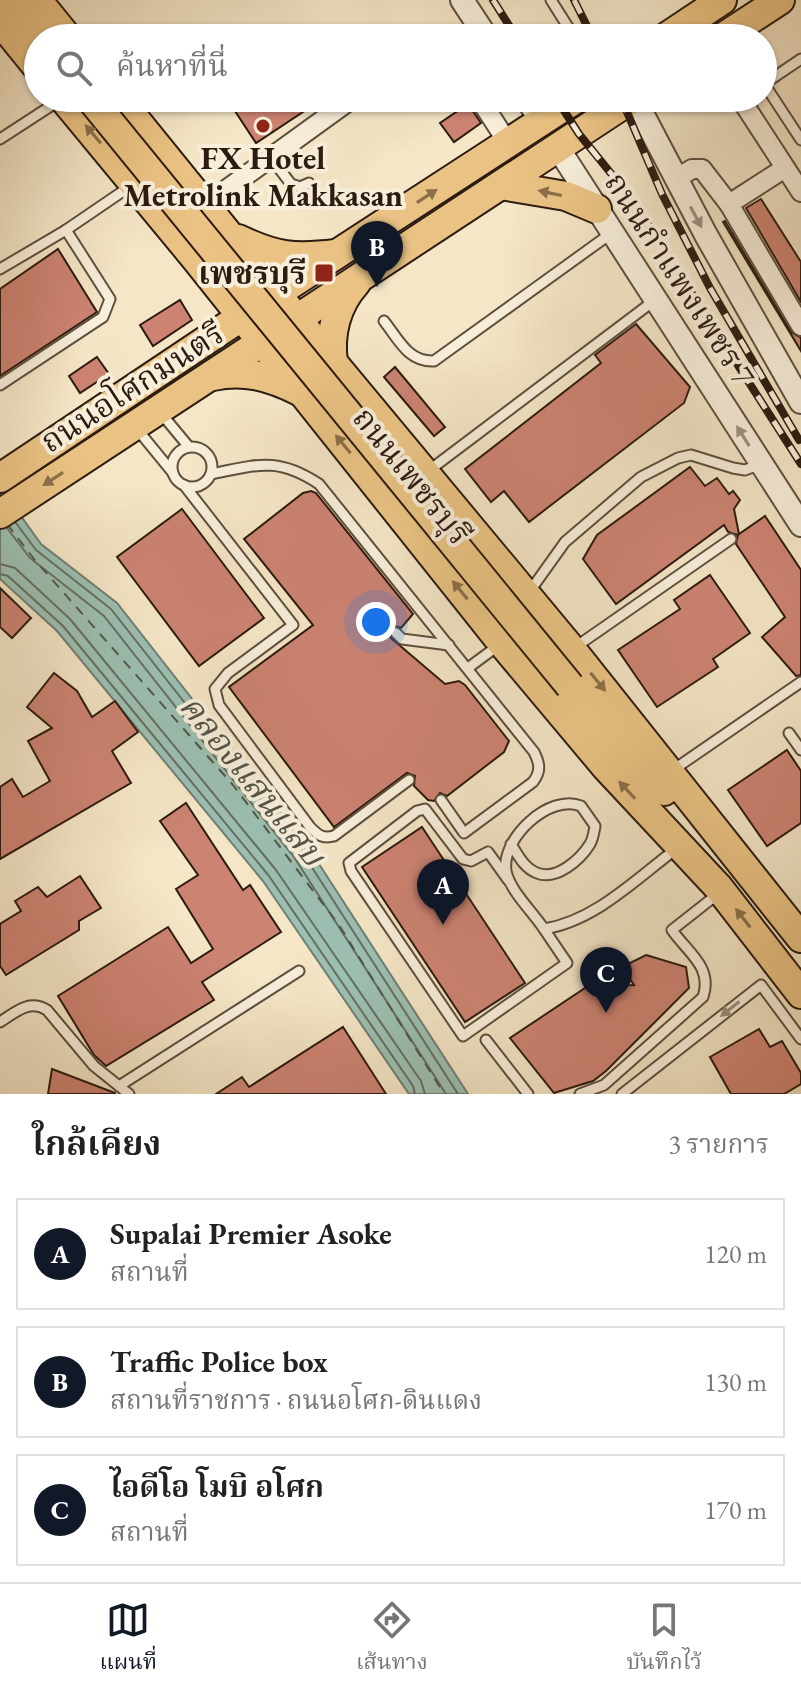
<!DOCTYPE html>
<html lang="th">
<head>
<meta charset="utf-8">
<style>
  :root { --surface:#fff; --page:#f2f2f2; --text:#222; --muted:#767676; --line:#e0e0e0; --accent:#111827 }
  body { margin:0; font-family:"EB Garamond","Noto Serif Thai",serif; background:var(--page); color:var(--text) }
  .you { position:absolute; left:376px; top:622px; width:28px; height:28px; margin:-20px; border:6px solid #fff; border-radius:50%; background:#1a73e8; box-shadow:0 0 0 12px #1a73e833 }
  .badge { display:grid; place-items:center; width:52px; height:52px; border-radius:50%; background:var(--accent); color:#fff; font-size:26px; font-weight:700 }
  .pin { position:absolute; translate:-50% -66px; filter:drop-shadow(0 2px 4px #0008) }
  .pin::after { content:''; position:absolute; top:42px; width:28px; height:24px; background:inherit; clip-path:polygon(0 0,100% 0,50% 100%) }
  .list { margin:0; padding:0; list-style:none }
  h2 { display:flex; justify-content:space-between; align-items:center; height:104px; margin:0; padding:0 32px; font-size:34px }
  h2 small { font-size:26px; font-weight:400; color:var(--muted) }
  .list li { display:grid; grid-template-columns:52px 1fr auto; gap:24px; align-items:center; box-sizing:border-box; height:112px; margin:0 16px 16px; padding:0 16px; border:2px solid var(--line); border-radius:0px }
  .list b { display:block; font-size:30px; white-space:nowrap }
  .list p { margin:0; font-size:26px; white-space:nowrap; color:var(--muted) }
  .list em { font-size:26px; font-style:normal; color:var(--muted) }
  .icon { flex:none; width:44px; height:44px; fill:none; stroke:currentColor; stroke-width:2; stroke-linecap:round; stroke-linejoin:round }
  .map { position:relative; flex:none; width:801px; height:1094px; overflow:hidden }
  .search { position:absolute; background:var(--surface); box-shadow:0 2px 6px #0004; left:24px; right:24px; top:24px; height:88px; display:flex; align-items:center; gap:20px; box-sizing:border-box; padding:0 28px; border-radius:44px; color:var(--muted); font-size:30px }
  .sheet { height:488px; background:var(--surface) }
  nav { display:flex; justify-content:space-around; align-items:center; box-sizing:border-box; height:112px; border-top:2px solid var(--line); background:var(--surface); font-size:22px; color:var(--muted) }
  nav a { display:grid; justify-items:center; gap:4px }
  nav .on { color:var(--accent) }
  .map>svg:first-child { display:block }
  .water { fill:#9cc0b3; stroke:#6f7e72; stroke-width:2 }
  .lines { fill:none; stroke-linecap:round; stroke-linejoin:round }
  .shore { stroke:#646e62; stroke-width:2 }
  .ferry { stroke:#535549; stroke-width:2; stroke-dasharray:10 8; stroke-linecap:butt }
  .building { fill:#cc8372; stroke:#2c1b10; stroke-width:2 }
  .service-casing { stroke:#5e4e3e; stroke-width:13 }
  .minor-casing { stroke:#5e4e3e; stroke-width:22 }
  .tertiary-casing { stroke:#5e4e3e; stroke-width:26 }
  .primary-casing { stroke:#2c1b10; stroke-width:32 }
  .service { stroke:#f8efdb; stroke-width:9 }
  .minor { stroke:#f8efdb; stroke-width:18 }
  .tertiary { stroke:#f8efdb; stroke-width:22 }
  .primary { stroke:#eac384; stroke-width:28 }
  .rail-casing { stroke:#2c1b10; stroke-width:8 }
  .rail { stroke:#f8efdb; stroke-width:5; stroke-dasharray:15; stroke-linecap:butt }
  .primary-bridge-casing { stroke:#2c1b10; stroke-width:32; stroke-linecap:butt }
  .primary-bridge { stroke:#eac384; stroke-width:28 }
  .oneway { fill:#8b6f4a }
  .oneway2 { fill:#9c9080 }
  .poi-dot { fill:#8f2418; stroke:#f8efdb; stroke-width:3 }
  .labels { text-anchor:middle; stroke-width:8; stroke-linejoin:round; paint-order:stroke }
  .poi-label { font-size:32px; font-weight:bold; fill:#2c1b10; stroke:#f8efdb }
  .street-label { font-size:32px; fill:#2c1b10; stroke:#f8efdb }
  .water-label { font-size:34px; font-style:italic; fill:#535549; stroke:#f8efdb }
</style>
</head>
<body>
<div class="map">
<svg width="801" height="1094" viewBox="0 0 801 1094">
  <rect width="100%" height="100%" fill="#f4e6c7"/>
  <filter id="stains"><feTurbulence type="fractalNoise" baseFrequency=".0025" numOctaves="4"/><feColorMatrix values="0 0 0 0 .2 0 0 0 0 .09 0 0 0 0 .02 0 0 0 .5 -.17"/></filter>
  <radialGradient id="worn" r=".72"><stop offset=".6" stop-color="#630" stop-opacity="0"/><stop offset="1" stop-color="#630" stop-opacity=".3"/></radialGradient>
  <path class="water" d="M0,487l41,57 76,59 191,244 160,247h-59l-146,-213 -206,-250 -57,-52z"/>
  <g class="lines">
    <g class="shore">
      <path d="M16,523l20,27 75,59 191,243 156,242"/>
      <path d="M7,528l23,30 74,58 190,241 152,237"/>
      <path d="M0,564l15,4 55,51 206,251 145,211 4,13"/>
      <path d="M0,574l8,2 55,50 206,250 144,210 2,8"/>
    </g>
    <path class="ferry" d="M7,524l27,35 199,226 106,140 102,164 -1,5"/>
  </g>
  <g class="building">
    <path d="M247,98h77l-68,45 -23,-35z"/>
    <path d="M468,104l13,19 -27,19 -14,-19z"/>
    <path d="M761,199l40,63v40l-55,-94z"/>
    <path d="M725,221l66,111 10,6v13l-78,-129z"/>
    <path d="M58,249l39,63 -97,64v-87z"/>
    <path d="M180,300l12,20 -39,26 -13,-21z"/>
    <path d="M636,324l54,63 -6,16 -155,119 -25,-31 -13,11 -26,-33 136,-106 -6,-8z"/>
    <path d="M97,357l12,17 -29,19 -11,-17z"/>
    <path d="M395,367l50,60 -11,9 -50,-59z"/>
    <path d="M690,467l15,19 12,-8 12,16 4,-3 7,9 -6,9 5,25 26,-18 36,54v105l-5,1 -34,-39 23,-20 -49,-73 2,-9 -10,-3 -4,-7 -108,79 -33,-45 14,-24z"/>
    <path d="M311,491l5,2 97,121 -12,14 -6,-2 -5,2 1,10 54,46 14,-3 6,4 44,56 -5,11 -57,44 -7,-3 -6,8 -6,-1 -14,-14 1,-10 -8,-3 -73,54 -105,-140 84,-62 -69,-86 59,-46z"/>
    <path d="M182,509l82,109 -65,48 -82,-109z"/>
    <path d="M710,575l40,58 -37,26 5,8 -61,40 -39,-57 62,-41 -6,-9z"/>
    <path d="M0,588l31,30 -19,20 -12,-11z"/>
    <path d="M54,673l23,18 15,26 23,-16 23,31 -26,19 19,32 -131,76v-72l12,-8 11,18 27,-16 -22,-40 24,-13 -25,-21z"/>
    <path d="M787,750l14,21v52l-34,23 -39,-56z"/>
    <path d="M186,803l57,87 7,-5 31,47 -79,50 12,18 -108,66 -12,-11 -36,-59 110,-69 23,36 22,-14 -37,-60 22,-14 -38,-54z"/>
    <path d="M422,827l103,156 -60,39 -103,-155z"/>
    <path d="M80,876l21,32 -22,13v9l-73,45 -6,-9v-42l21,-13 -6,-10 23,-14 9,10z"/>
    <path d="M646,955l40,12 3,21 -83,83 -13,10 -39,12 -44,-55 78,-52 46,-1 -12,-18z"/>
    <path d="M343,1027l43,67h-170l26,-17 7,10z"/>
    <path d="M759,1029l11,18 12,-6 19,32v11l-17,10h-53l-21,-37z"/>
    <path d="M52,1069l63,24v1h-67z"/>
  </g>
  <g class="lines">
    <defs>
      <g id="service">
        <path d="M551,0l24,38"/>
        <path d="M763,82l38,58"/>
        <path d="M764,84l37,-25"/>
        <path d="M0,139l60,-39"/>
        <path d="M271,158l20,26 9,3 9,-4"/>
        <path d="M0,269l66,-39 66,-45"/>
        <path d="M384,321c15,19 24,41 50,40l179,-129"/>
        <path d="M0,385l103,-68 7,-18 -44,-69"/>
        <path d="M160,412l29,35"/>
        <path d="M137,429l36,44"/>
        <circle cx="192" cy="467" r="20"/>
        <path d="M427,472l228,-172"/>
        <path d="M211,474c46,-9 66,-18 108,10l215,268c6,12 7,19 -1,30l-69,51 -23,-33"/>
        <path d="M184,485l109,140 -65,48 -13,16 4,16 91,122c8,8 12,12 24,9l75,-56"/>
        <path d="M530,591l35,-49 76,-65 37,-19 13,-3 42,13 12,2 16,-6"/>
        <path d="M396,633l6,6 47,6"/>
        <path d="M574,648l157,-109"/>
        <path d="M468,668l31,-23"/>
        <path d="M789,733l12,17"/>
        <path d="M673,770l128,-88"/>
        <path d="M511,844c7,11 13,24 26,29 19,8 43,-13 53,-29 3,-5 4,-12 5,-18l-14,-20c-31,-13 -80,32 -75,65 4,20 27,41 38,58 51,-8 92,-50 132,-80"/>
        <path d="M508,880l-20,-28 -17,9 -8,-2 -38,-50 -8,2 -68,52 2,8 112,165 104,-73 -23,-34"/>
        <path d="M0,1022c16,-10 29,-23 47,-12l47,56 35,28"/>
        <path d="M486,1040l42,54"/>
        <path d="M119,1086l180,-115"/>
        <path d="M580,1094l24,-9 99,-88c10,-30 -15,-44 -31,-67l47,-37"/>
        <path d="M622,1094l139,-109 40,54"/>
      </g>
      <g id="minor">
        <path d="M438,38h2"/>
        <path d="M479,98l29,45"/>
        <path d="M740,98l61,94"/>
        <path d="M676,179l16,-10h10l27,35 56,-36"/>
        <path d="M729,204l72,122"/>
        <path d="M205,205l148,-107"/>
      </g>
      <g id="tertiary">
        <path d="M462,0l25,38"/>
        <path d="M526,98l16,23"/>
        <path d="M634,98l72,137 95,167"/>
        <path d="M558,148l243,377"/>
      </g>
      <g id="primary">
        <path d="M10,0l31,38"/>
        <path d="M37,0l31,38"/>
        <path d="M0,21l38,47"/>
        <path d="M665,38l57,-38"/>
        <path d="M722,38l58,-38"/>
        <path d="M63,98l133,161 306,384 104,124 113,121 82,106"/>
        <path d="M118,98l178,220 276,332 229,288"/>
        <path d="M501,185l65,11 31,13"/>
        <path d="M238,239c38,18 56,20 98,15"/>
        <path d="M333,363c-4,-29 3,-58 23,-80"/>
        <path d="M213,376c31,-7 58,1 86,15"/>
        <path d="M0,478l277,-185 300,-195"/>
        <path d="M0,514l633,-416"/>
        <path d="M570,686l94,105"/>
      </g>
    </defs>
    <use href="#service" class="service-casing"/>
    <use href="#minor" class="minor-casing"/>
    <use href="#tertiary" class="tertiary-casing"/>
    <use href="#primary" class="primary-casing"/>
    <use href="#service" class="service"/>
    <use href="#minor" class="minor"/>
    <use href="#tertiary" class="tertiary"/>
    <use href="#primary" class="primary"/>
    <defs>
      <g id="rail">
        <path d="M493,0l24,38"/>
        <path d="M574,0l19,38"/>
        <path d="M556,98l23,36 52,64 170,266"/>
        <path d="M621,98l41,96 48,94 89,152"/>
      </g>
    </defs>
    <use href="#rail" class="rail-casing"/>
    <use href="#rail" class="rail"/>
    <defs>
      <path id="primary-bridge" d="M90,98l480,588"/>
    </defs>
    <use href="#primary-bridge" class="primary-bridge-casing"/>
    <use href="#primary-bridge" class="primary-bridge"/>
  </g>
  <defs><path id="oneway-solid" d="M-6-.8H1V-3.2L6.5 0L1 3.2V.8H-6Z" transform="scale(2)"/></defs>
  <g class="oneway">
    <use href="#oneway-solid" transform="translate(93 134) rotate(-130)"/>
    <use href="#oneway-solid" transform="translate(550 193) rotate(-168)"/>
    <use href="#oneway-solid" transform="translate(427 196) rotate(-33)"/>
    <use href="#oneway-solid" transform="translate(343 444) rotate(-129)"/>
    <use href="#oneway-solid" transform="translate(53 479) rotate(147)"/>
    <use href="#oneway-solid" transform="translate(460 590) rotate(-129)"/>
    <use href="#oneway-solid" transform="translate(598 682) rotate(51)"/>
    <use href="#oneway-solid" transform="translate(627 790) rotate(-133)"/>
    <use href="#oneway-solid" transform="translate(743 918) rotate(-128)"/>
  </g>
  <g class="oneway2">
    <use href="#oneway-solid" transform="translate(696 217) rotate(62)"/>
    <use href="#oneway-solid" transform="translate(743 436) rotate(-122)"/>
    <use href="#oneway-solid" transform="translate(730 1009) rotate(142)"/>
  </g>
  <g class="poi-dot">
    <circle cx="263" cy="126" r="8"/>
    <rect x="314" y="263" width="20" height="20" rx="4"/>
  </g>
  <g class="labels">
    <g class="poi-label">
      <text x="263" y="169">FX Hotel<tspan x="263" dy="37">Metrolink Makkasan</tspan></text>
      <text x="306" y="284" text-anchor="end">เพชรบุรี</text>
    </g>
    <g class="street-label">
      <text transform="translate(680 279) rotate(57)" y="11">ถนนกำแพงเพชร 7</text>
      <text transform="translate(132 387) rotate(-33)" y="11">ถนนอโศกมนตรี</text>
      <text transform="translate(412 476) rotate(51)" y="11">ถนนเพชรบุรี</text>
    </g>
    <g class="water-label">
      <text transform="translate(253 780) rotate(51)" y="12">คลองแสนแสบ</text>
    </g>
  </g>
  <rect width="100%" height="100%" filter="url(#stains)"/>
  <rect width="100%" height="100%" fill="url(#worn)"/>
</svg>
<div class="you"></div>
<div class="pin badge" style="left:443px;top:925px">A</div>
<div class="pin badge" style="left:377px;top:287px">B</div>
<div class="pin badge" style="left:606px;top:1013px">C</div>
<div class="search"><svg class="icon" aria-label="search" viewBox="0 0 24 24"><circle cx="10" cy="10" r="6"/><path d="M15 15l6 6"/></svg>ค้นหาที่นี่</div>
</div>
<section class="sheet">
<h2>ใกล้เคียง<small>3 รายการ</small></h2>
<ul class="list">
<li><span class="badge">A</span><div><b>Supalai Premier Asoke</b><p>สถานที่</p></div><em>120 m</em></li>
<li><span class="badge">B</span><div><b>Traffic Police box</b><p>สถานที่ราชการ · ถนนอโศก-ดินแดง</p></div><em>130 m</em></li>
<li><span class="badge">C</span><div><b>ไอดีโอ โมบิ อโศก</b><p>สถานที่</p></div><em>170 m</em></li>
</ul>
</section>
<nav>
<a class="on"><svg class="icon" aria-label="map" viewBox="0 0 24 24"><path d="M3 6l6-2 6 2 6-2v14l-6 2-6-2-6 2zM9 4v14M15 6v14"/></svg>แผนที่</a>
<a><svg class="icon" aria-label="directions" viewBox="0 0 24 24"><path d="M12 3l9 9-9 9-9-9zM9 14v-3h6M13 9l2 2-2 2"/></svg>เส้นทาง</a>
<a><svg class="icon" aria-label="saved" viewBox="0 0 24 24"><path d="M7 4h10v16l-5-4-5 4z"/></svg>บันทึกไว้</a>
</nav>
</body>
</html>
